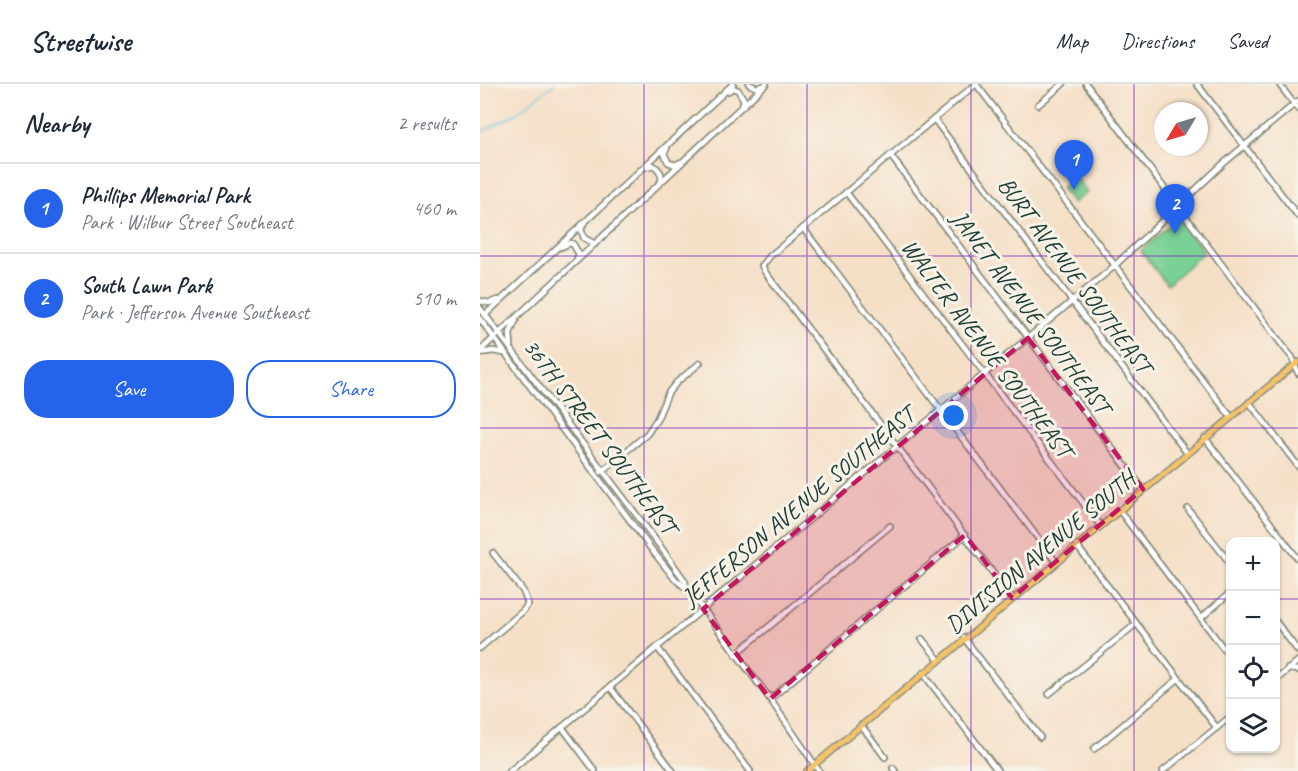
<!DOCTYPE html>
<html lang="en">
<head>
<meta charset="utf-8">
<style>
  :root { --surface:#fff; --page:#f2f2f3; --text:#1f2937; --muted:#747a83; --line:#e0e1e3; --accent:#2563eb }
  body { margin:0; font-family:Caveat,sans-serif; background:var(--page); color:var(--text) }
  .controls { position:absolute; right:18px; bottom:18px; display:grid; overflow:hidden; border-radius:12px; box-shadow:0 2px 4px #0004 }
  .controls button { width:54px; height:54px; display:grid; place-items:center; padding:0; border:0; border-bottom:2px solid var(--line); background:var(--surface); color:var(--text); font:30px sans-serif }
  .compass { position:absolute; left:674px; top:18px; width:54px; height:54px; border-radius:50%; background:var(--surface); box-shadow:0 2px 4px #0004; rotate:232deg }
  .you { position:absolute; left:474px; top:332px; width:21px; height:21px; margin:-15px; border:4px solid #fff; border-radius:50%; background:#1a73e8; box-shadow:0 0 0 9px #1a73e833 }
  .badge { display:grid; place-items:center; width:39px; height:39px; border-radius:50%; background:var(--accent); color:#fff; font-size:20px; font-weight:700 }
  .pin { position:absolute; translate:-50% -50px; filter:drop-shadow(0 2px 3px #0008) }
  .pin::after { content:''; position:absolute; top:32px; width:21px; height:18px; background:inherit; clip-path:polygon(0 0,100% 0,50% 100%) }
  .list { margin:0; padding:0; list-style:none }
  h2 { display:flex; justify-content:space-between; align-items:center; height:78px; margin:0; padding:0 24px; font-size:26px }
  h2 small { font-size:20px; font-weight:400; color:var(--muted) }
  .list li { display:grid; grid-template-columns:39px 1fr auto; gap:18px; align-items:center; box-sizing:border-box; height:90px; padding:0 24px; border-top:2px solid var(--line) }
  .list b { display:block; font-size:22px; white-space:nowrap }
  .list p { margin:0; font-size:20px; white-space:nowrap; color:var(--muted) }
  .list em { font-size:20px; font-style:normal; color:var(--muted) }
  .actions { display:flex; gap:12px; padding:18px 24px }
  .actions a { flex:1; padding:14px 0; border:2px solid var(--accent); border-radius:24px; text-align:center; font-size:21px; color:var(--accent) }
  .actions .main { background:var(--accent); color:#fff }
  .icon { flex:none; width:33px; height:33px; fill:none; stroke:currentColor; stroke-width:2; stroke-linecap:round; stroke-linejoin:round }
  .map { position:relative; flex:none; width:818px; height:687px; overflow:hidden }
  header { display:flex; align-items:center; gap:36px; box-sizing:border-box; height:84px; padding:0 30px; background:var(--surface); border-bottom:2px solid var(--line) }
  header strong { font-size:28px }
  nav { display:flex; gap:33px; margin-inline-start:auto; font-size:21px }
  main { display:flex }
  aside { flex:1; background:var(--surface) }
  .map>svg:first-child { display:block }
  .green { fill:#7ad196; stroke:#4c8765; stroke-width:1.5 }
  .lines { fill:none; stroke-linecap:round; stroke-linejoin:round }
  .stream { stroke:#5bc5d7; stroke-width:1.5 }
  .minor-casing { stroke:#8a8e7e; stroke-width:8 }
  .major-casing { stroke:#8a8e7e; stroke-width:8 }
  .minor { stroke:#fff; stroke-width:4.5 }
  .major { stroke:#f3c26a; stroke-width:5 }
  .marked { fill:#c2185b; fill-opacity:0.2; stroke:#c2185b; stroke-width:4.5; stroke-dasharray:12 8; stroke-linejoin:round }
  .grid { fill:none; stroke:#7b2cbf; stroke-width:1.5; stroke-opacity:0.55 }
  .labels { text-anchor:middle; stroke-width:6; stroke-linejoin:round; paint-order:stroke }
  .street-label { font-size:24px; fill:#1f3d34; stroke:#f7f3e8 }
</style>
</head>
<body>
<header>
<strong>Streetwise</strong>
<nav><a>Map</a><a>Directions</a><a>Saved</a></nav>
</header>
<main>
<aside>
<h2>Nearby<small>2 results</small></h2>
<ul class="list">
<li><span class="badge">1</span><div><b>Phillips Memorial Park</b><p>Park · Wilbur Street Southeast</p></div><em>460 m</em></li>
<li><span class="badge">2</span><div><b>South Lawn Park</b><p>Park · Jefferson Avenue Southeast</p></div><em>510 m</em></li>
</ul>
<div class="actions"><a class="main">Save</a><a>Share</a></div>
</aside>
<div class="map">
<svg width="818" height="687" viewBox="0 0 818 687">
  <rect width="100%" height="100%" fill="#f7f3e8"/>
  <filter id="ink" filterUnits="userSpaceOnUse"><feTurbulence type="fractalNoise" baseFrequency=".0167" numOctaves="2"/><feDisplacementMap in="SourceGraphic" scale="12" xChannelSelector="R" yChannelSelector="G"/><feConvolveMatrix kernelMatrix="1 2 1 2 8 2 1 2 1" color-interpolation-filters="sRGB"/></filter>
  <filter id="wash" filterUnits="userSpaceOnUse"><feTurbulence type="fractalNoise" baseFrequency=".008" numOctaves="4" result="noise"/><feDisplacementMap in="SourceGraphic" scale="24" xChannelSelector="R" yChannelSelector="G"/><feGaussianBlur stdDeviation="1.35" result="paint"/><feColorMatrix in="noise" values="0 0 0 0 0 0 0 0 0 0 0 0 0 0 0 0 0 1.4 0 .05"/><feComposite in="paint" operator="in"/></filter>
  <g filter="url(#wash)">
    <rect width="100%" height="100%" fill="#f5e0c7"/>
    <g class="green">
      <path d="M596,93l11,15 -14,11 -12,-15z"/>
      <path d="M698,133l26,35 -37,33 -26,-34z"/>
    </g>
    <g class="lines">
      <path class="stream" d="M0,49l37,-20 37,-29"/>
    </g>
  </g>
  <g filter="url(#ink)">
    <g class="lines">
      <defs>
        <g id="minor">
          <path d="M269,0l8,4 6,-2"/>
          <path d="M606,0l200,266 6,7 6,16"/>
          <path d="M717,0l101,132"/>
          <path d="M799,0l19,25"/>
          <path d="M248,7l5,-3 5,2 6,10 -2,5"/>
          <path d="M558,21l25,-21"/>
          <path d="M454,35l253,334"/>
          <path d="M187,64l-3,5 4,9 7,3 6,-3"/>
          <path d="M410,71l253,334"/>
          <path d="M166,83l7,-2c6,4 10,9 8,16"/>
          <path d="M366,108l254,333"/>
          <path d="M103,141l-2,4 3,9 11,6"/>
          <path d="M323,144l253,334"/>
          <path d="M81,163l9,-4 3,1 6,10 -2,5"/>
          <path d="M0,217l9,2 9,-3"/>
          <path d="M0,224l180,238 25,35 1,7"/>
          <path d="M5,231l248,-231"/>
          <path d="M0,235l172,231 23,29 11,9 17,21 67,90 49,72"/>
          <path d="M31,262l-1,-13 6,-13"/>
          <path d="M0,267l286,-267"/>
          <path d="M0,269l13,-2 11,2"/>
          <path d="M769,318l49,64"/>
          <path d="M725,354l93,121"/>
          <path d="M121,388l46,-38 10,-15 11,-26 9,-11 23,-19"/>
          <path d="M708,425l42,54"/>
          <path d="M639,426l111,147"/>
          <path d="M596,461l141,183"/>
          <path d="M532,514l-247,-326 -3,-6 8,-10 206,-172 255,333"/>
          <path d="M721,534l29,-25"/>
          <path d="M796,538l22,29"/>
          <path d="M484,554l76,99"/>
          <path d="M442,555l17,21"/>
          <path d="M177,563l93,124"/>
          <path d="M0,564l43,-37 5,-7 -5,-13 -30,-38"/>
          <path d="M256,570l154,-128"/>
          <path d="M808,585l10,1"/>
          <path d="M443,589l74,97"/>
          <path d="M796,596l22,-19"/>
          <path d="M130,603l63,84"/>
          <path d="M569,610l87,-70"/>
          <path d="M290,615l195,-164"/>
          <path d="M381,641l24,32"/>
          <path d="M82,643l33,44"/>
          <path d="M614,665l84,-70"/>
          <path d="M413,684l2,3"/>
          <path d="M30,687l337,-283 264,-219 113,-106 74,-62"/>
          <path d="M683,687l67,-54"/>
        </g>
        <path id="major" d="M327,687l491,-409"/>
      </defs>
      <use href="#minor" class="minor-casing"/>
      <use href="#major" class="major-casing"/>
      <use href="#minor" class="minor"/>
      <use href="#major" class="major"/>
    </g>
  </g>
  <path class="marked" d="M548,254l115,151 -131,109 -47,-63 -195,164 -67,-90z"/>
  <path class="grid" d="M164,0v687M327,0v687M491,0v687M654,0v687M0,172h818M0,344h818M0,515h750M796,515h22"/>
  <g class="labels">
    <g class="street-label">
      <text transform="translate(595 191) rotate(53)" y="8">BURT AVENUE SOUTHEAST</text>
      <text transform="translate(551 228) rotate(53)" y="8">JANET AVENUE SOUTHEAST</text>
      <text transform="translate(507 264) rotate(53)" y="8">WALTER AVENUE SOUTHEAST</text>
      <text transform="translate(120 352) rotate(53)" y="8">36TH STREET SOUTHEAST</text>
      <text transform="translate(318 422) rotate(-40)" y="8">JEFFERSON AVENUE SOUTHEAST</text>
      <text transform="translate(560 468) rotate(-40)" y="8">DIVISION AVENUE SOUTH</text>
    </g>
  </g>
</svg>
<div class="controls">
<button>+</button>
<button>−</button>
<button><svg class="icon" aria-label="locate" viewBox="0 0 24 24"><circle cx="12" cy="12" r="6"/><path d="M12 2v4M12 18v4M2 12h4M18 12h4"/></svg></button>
<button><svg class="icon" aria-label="layers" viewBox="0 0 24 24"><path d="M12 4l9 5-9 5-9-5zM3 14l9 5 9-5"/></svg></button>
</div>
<svg class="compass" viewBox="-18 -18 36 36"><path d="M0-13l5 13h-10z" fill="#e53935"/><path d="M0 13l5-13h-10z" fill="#747a83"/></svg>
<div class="you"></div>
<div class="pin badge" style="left:594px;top:106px">1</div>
<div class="pin badge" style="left:695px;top:150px">2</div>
</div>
</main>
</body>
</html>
